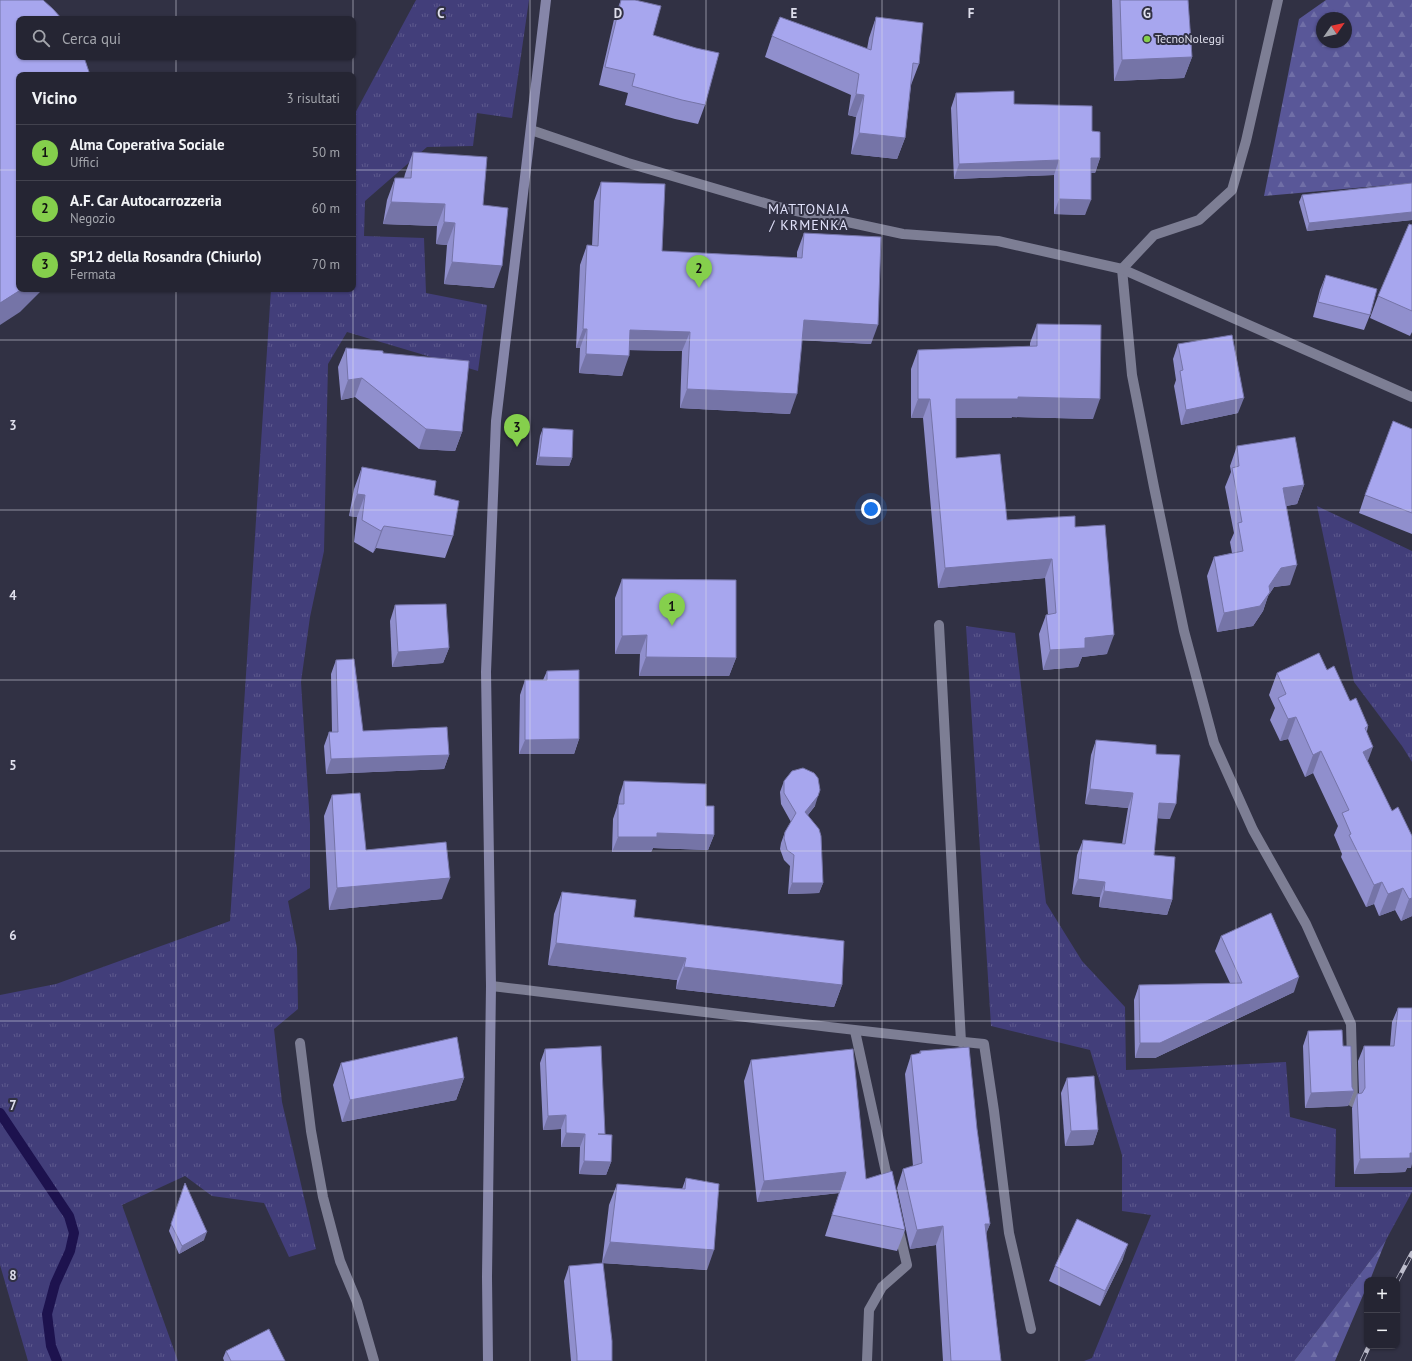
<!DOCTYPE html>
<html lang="it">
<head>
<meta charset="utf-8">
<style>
  :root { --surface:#252533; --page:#2d2d3b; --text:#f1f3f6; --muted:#a3a5ac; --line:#42424e; --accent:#85cf4c }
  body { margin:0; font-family:"PT Sans",sans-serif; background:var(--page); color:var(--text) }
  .controls { position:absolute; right:12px; bottom:12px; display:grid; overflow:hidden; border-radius:8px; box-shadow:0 1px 3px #0004 }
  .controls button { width:36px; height:36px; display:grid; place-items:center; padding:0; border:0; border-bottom:1px solid var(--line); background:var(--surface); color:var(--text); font:20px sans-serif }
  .compass { position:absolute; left:1316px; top:12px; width:36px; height:36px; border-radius:50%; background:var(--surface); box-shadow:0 1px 3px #0004; rotate:56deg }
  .you { position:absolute; left:871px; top:509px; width:14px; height:14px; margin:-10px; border:3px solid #fff; border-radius:50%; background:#1a73e8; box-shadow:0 0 0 6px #1a73e833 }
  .badge { display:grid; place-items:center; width:26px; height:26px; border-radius:50%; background:var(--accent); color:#111; font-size:13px; font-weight:700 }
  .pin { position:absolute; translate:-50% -33px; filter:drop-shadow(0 1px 2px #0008) }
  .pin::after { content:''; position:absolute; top:21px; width:14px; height:12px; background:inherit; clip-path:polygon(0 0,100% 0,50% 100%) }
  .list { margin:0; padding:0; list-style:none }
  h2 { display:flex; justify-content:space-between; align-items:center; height:52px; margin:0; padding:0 16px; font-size:17px }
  h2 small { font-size:13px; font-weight:400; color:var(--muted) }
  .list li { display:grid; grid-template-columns:26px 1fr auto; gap:12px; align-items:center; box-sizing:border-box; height:56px; padding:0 16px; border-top:1px solid var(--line) }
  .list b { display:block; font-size:15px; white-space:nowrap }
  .list p { margin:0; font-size:13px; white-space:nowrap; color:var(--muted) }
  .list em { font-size:13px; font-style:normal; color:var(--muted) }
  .icon { flex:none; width:22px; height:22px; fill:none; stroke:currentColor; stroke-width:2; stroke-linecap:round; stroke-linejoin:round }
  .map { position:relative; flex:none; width:1412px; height:1361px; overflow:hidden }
  .search { position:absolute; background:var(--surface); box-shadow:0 1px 3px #0004; left:16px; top:16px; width:340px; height:44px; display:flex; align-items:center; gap:10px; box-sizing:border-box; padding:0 14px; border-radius:8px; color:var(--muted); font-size:15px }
  .panel { position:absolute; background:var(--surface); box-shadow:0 1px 3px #0004; left:16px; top:72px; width:340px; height:220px; border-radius:8px }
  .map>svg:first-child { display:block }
  .grass { fill:url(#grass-tufts) }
  .forest { fill:url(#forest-firs); fill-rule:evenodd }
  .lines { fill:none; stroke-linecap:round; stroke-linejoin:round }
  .stream { stroke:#1d124e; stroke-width:10 }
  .street { stroke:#7d7e94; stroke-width:10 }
  .secondary { stroke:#8686a9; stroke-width:10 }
  .rail-casing { stroke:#bdbdcc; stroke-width:4.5 }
  .rail { stroke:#313144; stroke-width:3; stroke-dasharray:9; stroke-linecap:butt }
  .wall { fill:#908fcd }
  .shaded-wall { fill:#7574a7 }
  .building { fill:#a7a6ee; stroke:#7574a7 }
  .grid { fill:none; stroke:#dedeeb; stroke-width:1; stroke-opacity:0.55 }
  .poi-dot { fill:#85cf4c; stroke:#313144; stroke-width:1.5 }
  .labels { text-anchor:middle; stroke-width:4; stroke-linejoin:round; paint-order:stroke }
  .poi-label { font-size:12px; fill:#dedeeb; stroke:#313144; text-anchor:start }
  .quarter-label { font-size:14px; letter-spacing:1px; fill:#e0e1fa; stroke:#313144 }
  .grid-label { font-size:13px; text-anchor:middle; font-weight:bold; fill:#dedeeb; stroke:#313144; stroke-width:4; stroke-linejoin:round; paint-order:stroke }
</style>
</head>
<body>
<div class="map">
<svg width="1412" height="1361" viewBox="0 0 1412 1361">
  <defs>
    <pattern id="grass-tufts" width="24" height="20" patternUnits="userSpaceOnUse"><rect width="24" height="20" fill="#423e7a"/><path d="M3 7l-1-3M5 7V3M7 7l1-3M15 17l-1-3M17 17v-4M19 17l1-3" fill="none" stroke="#5d598d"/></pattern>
    <pattern id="forest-firs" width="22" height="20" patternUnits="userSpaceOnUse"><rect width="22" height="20" fill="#595798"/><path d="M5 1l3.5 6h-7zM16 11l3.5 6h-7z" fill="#706fa7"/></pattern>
  </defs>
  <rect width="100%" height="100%" fill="#313144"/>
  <g class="grass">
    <path d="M416,0h113l-17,118 -35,-5 -4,33 -46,1 -62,54 -1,35 60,2 2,55 61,12 -9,66 -131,-39 -19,32 -4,187 -14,66 -9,65 9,142v64l-22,13 9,47 1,61 -24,20 8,73 34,147 -27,8 -25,-54 -52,-7 -27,-20 -63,29 56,156h-150l-28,-96v-270l56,-11 174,-63 41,-632h82v-172z"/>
    <path d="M1317,506l95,45v211l-10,-16 -48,-64z"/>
    <path d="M966,626l49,7 31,270 36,58 43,46 1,63 160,-8 4,55 46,12 -1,58h77v5l-26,48 -92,121h-210l8,-3 59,-143 -29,-4v-56l-32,-105 -99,-24z"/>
  </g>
  <g class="forest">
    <path d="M1326,0h86v183l-148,13 35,-177zM1322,18h24v24h-24z"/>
    <path d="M1386,1240l-16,40h-3v6l-32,75h-41z"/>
  </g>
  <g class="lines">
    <path class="stream" d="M0,1113l69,103 5,17 -4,18 -15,33 -8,30 4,32 6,15"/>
    <g class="street">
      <path d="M1278,0l-32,141 -14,49 -33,30 -45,15 -32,34 10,106 22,112 30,144 30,112 39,87 53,94 45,100 2,78"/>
      <path d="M531,130l97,33 150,44 125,27 95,7 124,28 290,128"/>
      <path d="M939,625l22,417"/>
      <path d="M491,986c165,19 329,42 493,58l10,67 15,122 22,96"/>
      <path d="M855,1031l34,155"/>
      <path d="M300,1043l11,88 12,66 17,64 17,41 17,59"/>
      <path d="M867,1361l2,-51 13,-23 25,-22 -9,-38"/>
    </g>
    <path class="secondary" d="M488,1361l-1,-84 4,-291 -5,-314 10,-251 50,-421"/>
    <defs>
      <g id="rail">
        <path d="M1397,1281l15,-28"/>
        <path d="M1362,1361l7,-15"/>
      </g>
    </defs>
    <use href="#rail" class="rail-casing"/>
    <use href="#rail" class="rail"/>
  </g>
  <g class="wall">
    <path d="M621,0h14l18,35 52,70 -7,19 -23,-5 -50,-14 3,-12 -29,-8 16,-70z"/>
    <path d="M1112,0h76l4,57 -8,21 -70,3z"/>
    <path d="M876,17l43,47 -8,21 -6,53 -8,21 -46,-5 5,-37 -8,-2 3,-20 -86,-38 7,-21 95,13 2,-11z"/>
    <path d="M956,93l58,11 78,27 8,27 -5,15h-4l-6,42 -31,-1v-39l-100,4 -3,-71z"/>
    <path d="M413,152l70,53 11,83 -50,-4 3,-39 -11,-1 1,-18 -54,-2 4,-24 8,-22h9l1,-4z"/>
    <path d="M601,182l61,69 135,7v-6l7,-19 67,111 -69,-4 -12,74 -110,-6 2,-57 -53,-1 -7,26 -43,-3 1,-25h-4l4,-83 7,-20 5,1 2,-45z"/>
    <path d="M1412,183v37l-105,11 -8,-29 3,-7z"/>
    <path d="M1412,225v107l-2,4 -40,-18 8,-22z"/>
    <path d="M1326,275l44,40 -6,15 -51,-13 7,-27z"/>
    <path d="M1037,324l56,95 -81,-2 -1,1h-55v40l51,62 68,7 32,127 -25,3 -4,10 -35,3 -4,-36 7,-19h2l-3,-37 -107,10 -15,-170h-12v-49l7,-19 112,-4v-3z"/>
    <path d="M1178,344l60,69 -57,12 -7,-39 2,-6 -3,-21z"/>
    <path d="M346,348l37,5 79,79 -7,19 -36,-2 -64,-52 -14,3 -3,-33z"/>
    <path d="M543,428l29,30 -3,8 -33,-1 4,-29z"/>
    <path d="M1412,429v105l-53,-21 6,-18z"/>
    <path d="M1237,446l67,39 -7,19 -11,2 4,79 -16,2 -6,9 -5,15 -10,15 -36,6 -10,-56 7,-19 18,-4 -2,-11 4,-9 -9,-46 6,-15 -1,-6z"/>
    <path d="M362,467l72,28 19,41 -8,22 -69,-10 -3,5 -19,-11 3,-25 -8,-1 5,-27z"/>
    <path d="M622,579l114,79 -7,18h-90l1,-22h-25v-56z"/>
    <path d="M395,605l54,43 -6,15 -51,4 -2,-46z"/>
    <path d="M336,660l27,71 86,24 -5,14 -118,5 -2,-28 5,-14h3l-1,-58z"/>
    <path d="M1327,670l23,31 18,25 -1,5 1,31 24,49 20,25v80l-11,5 -6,-11 -16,6 -5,-12 -8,3 -25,-50 1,-3 -8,-19 4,-9 -25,-53 -8,4 -17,-38 -8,2 -10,-21 5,-12 -6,-13 8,-22z"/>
    <path d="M547,671l32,68 -5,15h-55l1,-59 5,-15h18z"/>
    <path d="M1096,740l60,14 14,65 -13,-1 -3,37 18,45 -5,15 -68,-8 1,-10 -28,-3 5,-39 6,-15 39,4 6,-36 -43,-4 6,-49z"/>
    <path d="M624,781l82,25 8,29 -6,15 -55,-2 -2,4h-39l1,-33 5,-15 1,-7z"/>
    <path d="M784,781l31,25 -7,9 15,68 -4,10 -31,1 2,-28 -6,-6 -4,-11 1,-6 4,-11 6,-10 -10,-18 -1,-12z"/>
    <path d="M332,795l34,55 76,49 -113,11 -5,-94z"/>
    <path d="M562,892l72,25 208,68 -8,22 -158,-18 1,-9 -129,-15 6,-51z"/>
    <path d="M1221,936l73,56 -139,66h-20l-1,-58 5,-15 91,-2 -15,-32z"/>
    <path d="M1398,1008l13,160h-4l-2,4 -51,2 -2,-66 5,-14h2l-1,-33 6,-15h26l2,-24z"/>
    <path d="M1308,1031l35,15 9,41 2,4 -6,15 -43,2 -2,-62z"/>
    <path d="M545,1049l60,85 6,28 -5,13 -27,-1 1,-27h-19v-18l-18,1 -3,-67z"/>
    <path d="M920,1051l57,78 13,95 -4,9 15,128h-58l-7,-116 -26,4 -13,-61 6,-19 10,-3 -8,-92 6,-19 8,-1z"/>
    <path d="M751,1060l115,119 39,51 -8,21 -72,-15 14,-43 -82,9 -13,-121z"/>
    <path d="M341,1063l123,15 -8,22 -114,22 -9,-37z"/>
    <path d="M1067,1078l31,52 -5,15 -28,1 -4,-53z"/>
    <path d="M686,1178l21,92 -105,-7 7,-58 8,-21 65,5z"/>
    <path d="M185,1183l19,57 -25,14 -10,-23z"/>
    <path d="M1123,1259l-23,47 -51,-25 6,-15z"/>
    <path d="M569,1266l43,95h-41l-7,-80z"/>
    <path d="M226,1351l59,10h-61l-1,-3z"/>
  </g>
  <g class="shaded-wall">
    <path d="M1192,57l-8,21 -70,3 8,-21z"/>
    <path d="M856,94l8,1 -8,22 -8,-2z"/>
    <path d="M859,133l46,5 -8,21 -46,-5z"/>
    <path d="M1091,158h9l-5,15h-10z"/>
    <path d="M1059,160l-5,15 -100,4 5,-15z"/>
    <path d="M1059,199l32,1 -6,15 -31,-1z"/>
    <path d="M391,202l54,2 -8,22 -54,-2z"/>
    <path d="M1412,212v8l-105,11 2,-8z"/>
    <path d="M444,222l11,1 -8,22 -11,-1z"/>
    <path d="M452,262l50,4 -8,22 -50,-4z"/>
    <path d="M22,289h21l-23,23 -20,13v-22z"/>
    <path d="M804,320l74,5 -7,19 -74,-4z"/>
    <path d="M583,329h4l-7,19h-4z"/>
    <path d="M630,330l60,2 -8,19 -59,-1z"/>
    <path d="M586,354l43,2 -7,20 -43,-3z"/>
    <path d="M362,378l-7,19 -14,3 7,-20z"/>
    <path d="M687,389l110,5 -7,20 -110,-6z"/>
    <path d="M1018,397l82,2 -7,20 -81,-2 -1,1h-62l7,-19z"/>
    <path d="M1244,398l-6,15 -57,12 5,-15z"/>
    <path d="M918,399h12l-7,19h-12z"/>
    <path d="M426,429l36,3 -7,19 -36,-2z"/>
    <path d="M539,457l33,1 -3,8 -33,-1z"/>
    <path d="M1304,485l-7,19 -21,4 7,-20z"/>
    <path d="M357,494l8,1 -8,22 -8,-1z"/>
    <path d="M384,526l-8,22 -3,5 8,-22z"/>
    <path d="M1052,559l-7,19 -107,10 7,-20z"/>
    <path d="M1297,565l-7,20 -16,2 -6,9 -5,15 -10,15 -36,6 7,-19 45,-27 12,-18z"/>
    <path d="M647,635l-7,19h-25l7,-18z"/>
    <path d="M1114,635l-7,19 -25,3 -4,10 -35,3 7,-20 35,-12z"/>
    <path d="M449,648l-6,15 -51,4 6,-15z"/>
    <path d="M646,657l90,1 -7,18h-90z"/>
    <path d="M1296,717l-8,22 -8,2 8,-22z"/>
    <path d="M579,739l-5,15h-55l6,-14z"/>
    <path d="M1373,747l-8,22 -2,-17z"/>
    <path d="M1321,751l-8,22 -8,4 8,-22z"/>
    <path d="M449,755l-5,14 -118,5 5,-15z"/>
    <path d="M1090,789l43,4 -5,15 -43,-4z"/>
    <path d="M818,796l-3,10 -14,17 4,-11z"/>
    <path d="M1159,803l17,1 -6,15 -17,-1z"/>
    <path d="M657,833l57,2 -6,15 -55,-2 -2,4h-39l6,-15z"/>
    <path d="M450,878l-8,21 -113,11 8,-22z"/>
    <path d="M1078,879l27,3 -5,15 -28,-3z"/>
    <path d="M1382,882l-8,22 -8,3 8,-22z"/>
    <path d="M792,883h31l-4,10 -31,1z"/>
    <path d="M1403,888l-8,22 -16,6 9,-22z"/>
    <path d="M1104,891l68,9 -5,15 -68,-8z"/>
    <path d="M1412,898v18l-11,5 8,-22z"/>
    <path d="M556,943l130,15 -9,22 -129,-15z"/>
    <path d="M684,967l158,18 -8,22 -158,-18z"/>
    <path d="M1299,977l-5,15 -139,66h-20l5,-15z"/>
    <path d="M464,1078l-8,22 -114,22 8,-22z"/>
    <path d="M1354,1091l-6,15 -43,2 6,-15z"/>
    <path d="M566,1115l-5,14 -18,1 5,-14z"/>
    <path d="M1098,1130l-5,15 -28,1 6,-15z"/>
    <path d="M566,1133l19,1 -5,13h-19z"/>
    <path d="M1410,1153h2v11l-1,4h-4l-2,4 -51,2 6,-15z"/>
    <path d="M584,1161l27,1 -5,13 -27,-1z"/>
    <path d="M846,1172l-7,21 -82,9 7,-21z"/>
    <path d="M985,1224h5l-7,18z"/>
    <path d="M943,1226l-7,19 -26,4 7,-19z"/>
    <path d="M207,1232l-3,8 -25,14 3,-8z"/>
    <path d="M610,1242l104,8 -7,20 -105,-7z"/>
    <path d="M1128,1244l-5,15 -23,47 5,-15z"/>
  </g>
  <g class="building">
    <path d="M0,0h43l10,9 9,10h-43v38h65l6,18h-71v214h3l-22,14z"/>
    <path d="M621,0h14l26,6 -8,29 43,13 23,5 -14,52 -23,-5 -50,-14 3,-12 -30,-7z"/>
    <path d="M1120,0h68l4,57 -70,3z"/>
    <path d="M780,17l91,33 5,-33 47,6 -4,41 -6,-1 -8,75 -46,-5 5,-38 -8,-1 3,-20 -87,-38z"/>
    <path d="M1014,91v13l78,2v25l8,1v26h-9v42l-32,-1v-39l-100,4 -3,-71z"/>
    <path d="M413,152l74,5 -4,48 25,3 -6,58 -50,-4 3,-39 -11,-1 1,-18 -54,-2 4,-24h16z"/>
    <path d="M601,182l64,2 -3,67 140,7 2,-25 77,4 -3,88 -74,-5 -7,74 -110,-5 3,-57 -60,-2 -1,26 -43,-2 1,-25h-4l4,-84 11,1z"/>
    <path d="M1412,183v29l-103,11 -7,-28z"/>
    <path d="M1409,224l3,1v86l-34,-15z"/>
    <path d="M1326,275l51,14 -7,26 -52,-13z"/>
    <path d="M1037,324l64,1 -1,74 -82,-2v2h-62v59l44,-4 7,66 68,-4v11l30,-2 9,110 -29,3v10l-35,2 -4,-35 10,-2 -4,-54 -107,9 -15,-169h-12v-49l119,-4z"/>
    <path d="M1232,335l12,63 -58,12 -6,-39 3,-1 -5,-26z"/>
    <path d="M346,348l37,3v2l86,8 -7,71 -36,-3 -64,-51 -14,2z"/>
    <path d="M1393,421l19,8v84l-47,-18z"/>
    <path d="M543,428l30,2 -1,28 -33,-1z"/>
    <path d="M1295,437l9,48 -21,3 14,77 -16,3 -12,18 1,6 -10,14 -36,7 -10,-56 29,-6 -5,-28 4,-1 -10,-54 7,-2 -2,-20z"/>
    <path d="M362,467l74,14 -2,14 25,6 -6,35 -69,-10 -3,5 -19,-11 3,-25 -8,-1z"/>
    <path d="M622,579l114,1v78l-90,-1 1,-22 -25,1z"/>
    <path d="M446,604l3,44 -51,4 -3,-47z"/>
    <path d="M1319,653l8,17 7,-4 16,35 6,-3 12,28 -3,2 8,19 -10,5 29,59 6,-4 14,29v62l-3,1 -6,-11 -15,6 -6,-12 -8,3 -25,-50 2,-1 -9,-21 7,-3 -28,-59 -8,4 -17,-38 -8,2 -10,-21 8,-4 -9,-21z"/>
    <path d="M354,659l9,72 84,-4 2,28 -118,4 -2,-27h9l-2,-72z"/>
    <path d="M579,670v69l-54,1v-60h22v-9z"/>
    <path d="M1096,740l60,5v9l24,1 -4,49 -17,-1 -5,52 21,2 -3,43 -68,-9 1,-9 -27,-3 5,-39 42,4 8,-51 -43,-4z"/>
    <path d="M803,768l11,5 4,5 2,12 -2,6 -13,16 14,17 2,7 2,47h-31l2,-28 -7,-5 -3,-12 1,-6 11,-19 -12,-20v-12l8,-10z"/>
    <path d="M624,781l82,3v22h8v29l-57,-2v4h-39v-33h6z"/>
    <path d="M360,793l6,57 80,-8 4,36 -113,10 -5,-93z"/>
    <path d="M562,892l74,8 -2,17 210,24 -2,44 -158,-18 2,-9 -130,-15z"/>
    <path d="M1271,913l28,64 -139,66h-20l-1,-58 103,-2 -21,-47z"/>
    <path d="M1398,1008h14v145h-2v5l-50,1 -3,-65 5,-1 3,-5 -1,-42h30z"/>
    <path d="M1342,1030l1,16h8l1,41 2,4 -43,2 -3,-62z"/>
    <path d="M457,1037l7,41 -114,22 -9,-37z"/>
    <path d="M601,1046l4,88h-7l14,1 -1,27 -27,-1 1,-27 -19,-1v-18l-18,1 -3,-67z"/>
    <path d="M969,1047l8,82 13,95h-5l16,137h-50l-8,-135 -26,4 -14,-61 19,-6 -11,-108 10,-2 -1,-2z"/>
    <path d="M853,1049l13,130 26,-8 13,59 -73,-15 14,-43 -82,9 -13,-121z"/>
    <path d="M1094,1076l4,54 -27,1 -4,-53z"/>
    <path d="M686,1178l33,6 -5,66 -104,-8 7,-58 68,5z"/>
    <path d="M185,1183l22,49 -25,14 -11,-22z"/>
    <path d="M1077,1219l51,25 -23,47 -50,-25z"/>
    <path d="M603,1263l9,78v20h-35v-5l-8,-90z"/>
    <path d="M269,1329l16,32h-54l-5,-10z"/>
  </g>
  <path class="grid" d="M176,0v19M353,0v19M530,0v1361M706,0v1361M882,0v1361M1059,0v1361M1236,0v1361M353,19v38M176,57v18M353,57v18M353,75v214M0,170h19M353,170h1059M176,289v1072M353,289v1072M0,340h1412M0,510h1412M0,680h1412M0,851h1412M0,1021h1412M0,1191h1412"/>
  <circle class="poi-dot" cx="1147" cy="39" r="4"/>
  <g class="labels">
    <g class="poi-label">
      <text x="1155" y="43">TecnoNoleggi</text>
    </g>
    <g class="quarter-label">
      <text x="809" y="214">MATTONAIA<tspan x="809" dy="16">/ KRMENKA</tspan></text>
    </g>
  </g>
  <g class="grid-label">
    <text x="441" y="18">C</text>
    <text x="618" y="18">D</text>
    <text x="794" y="18">E</text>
    <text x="971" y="18">F</text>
    <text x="1147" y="18">G</text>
    <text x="13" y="430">3</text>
    <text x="13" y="600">4</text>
    <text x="13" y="770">5</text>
    <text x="13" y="940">6</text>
    <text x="13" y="1110">7</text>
    <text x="13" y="1280">8</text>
  </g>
</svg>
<div class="controls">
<button>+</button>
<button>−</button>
</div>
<svg class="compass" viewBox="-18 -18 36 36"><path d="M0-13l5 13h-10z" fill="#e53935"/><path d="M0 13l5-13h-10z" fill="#a3a5ac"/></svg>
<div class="you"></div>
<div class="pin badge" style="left:672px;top:626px">1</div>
<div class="pin badge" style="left:699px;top:288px">2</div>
<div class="pin badge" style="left:517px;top:447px">3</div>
<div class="search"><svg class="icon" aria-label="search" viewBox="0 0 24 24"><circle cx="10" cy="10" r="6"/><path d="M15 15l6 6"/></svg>Cerca qui</div>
<section class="panel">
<h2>Vicino<small>3 risultati</small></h2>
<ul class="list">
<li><span class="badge">1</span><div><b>Alma Coperativa Sociale</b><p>Uffici</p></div><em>50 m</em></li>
<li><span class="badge">2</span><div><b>A.F. Car Autocarrozzeria</b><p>Negozio</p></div><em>60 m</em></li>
<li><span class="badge">3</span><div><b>SP12 della Rosandra (Chiurlo)</b><p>Fermata</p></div><em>70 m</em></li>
</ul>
</section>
</div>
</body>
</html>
